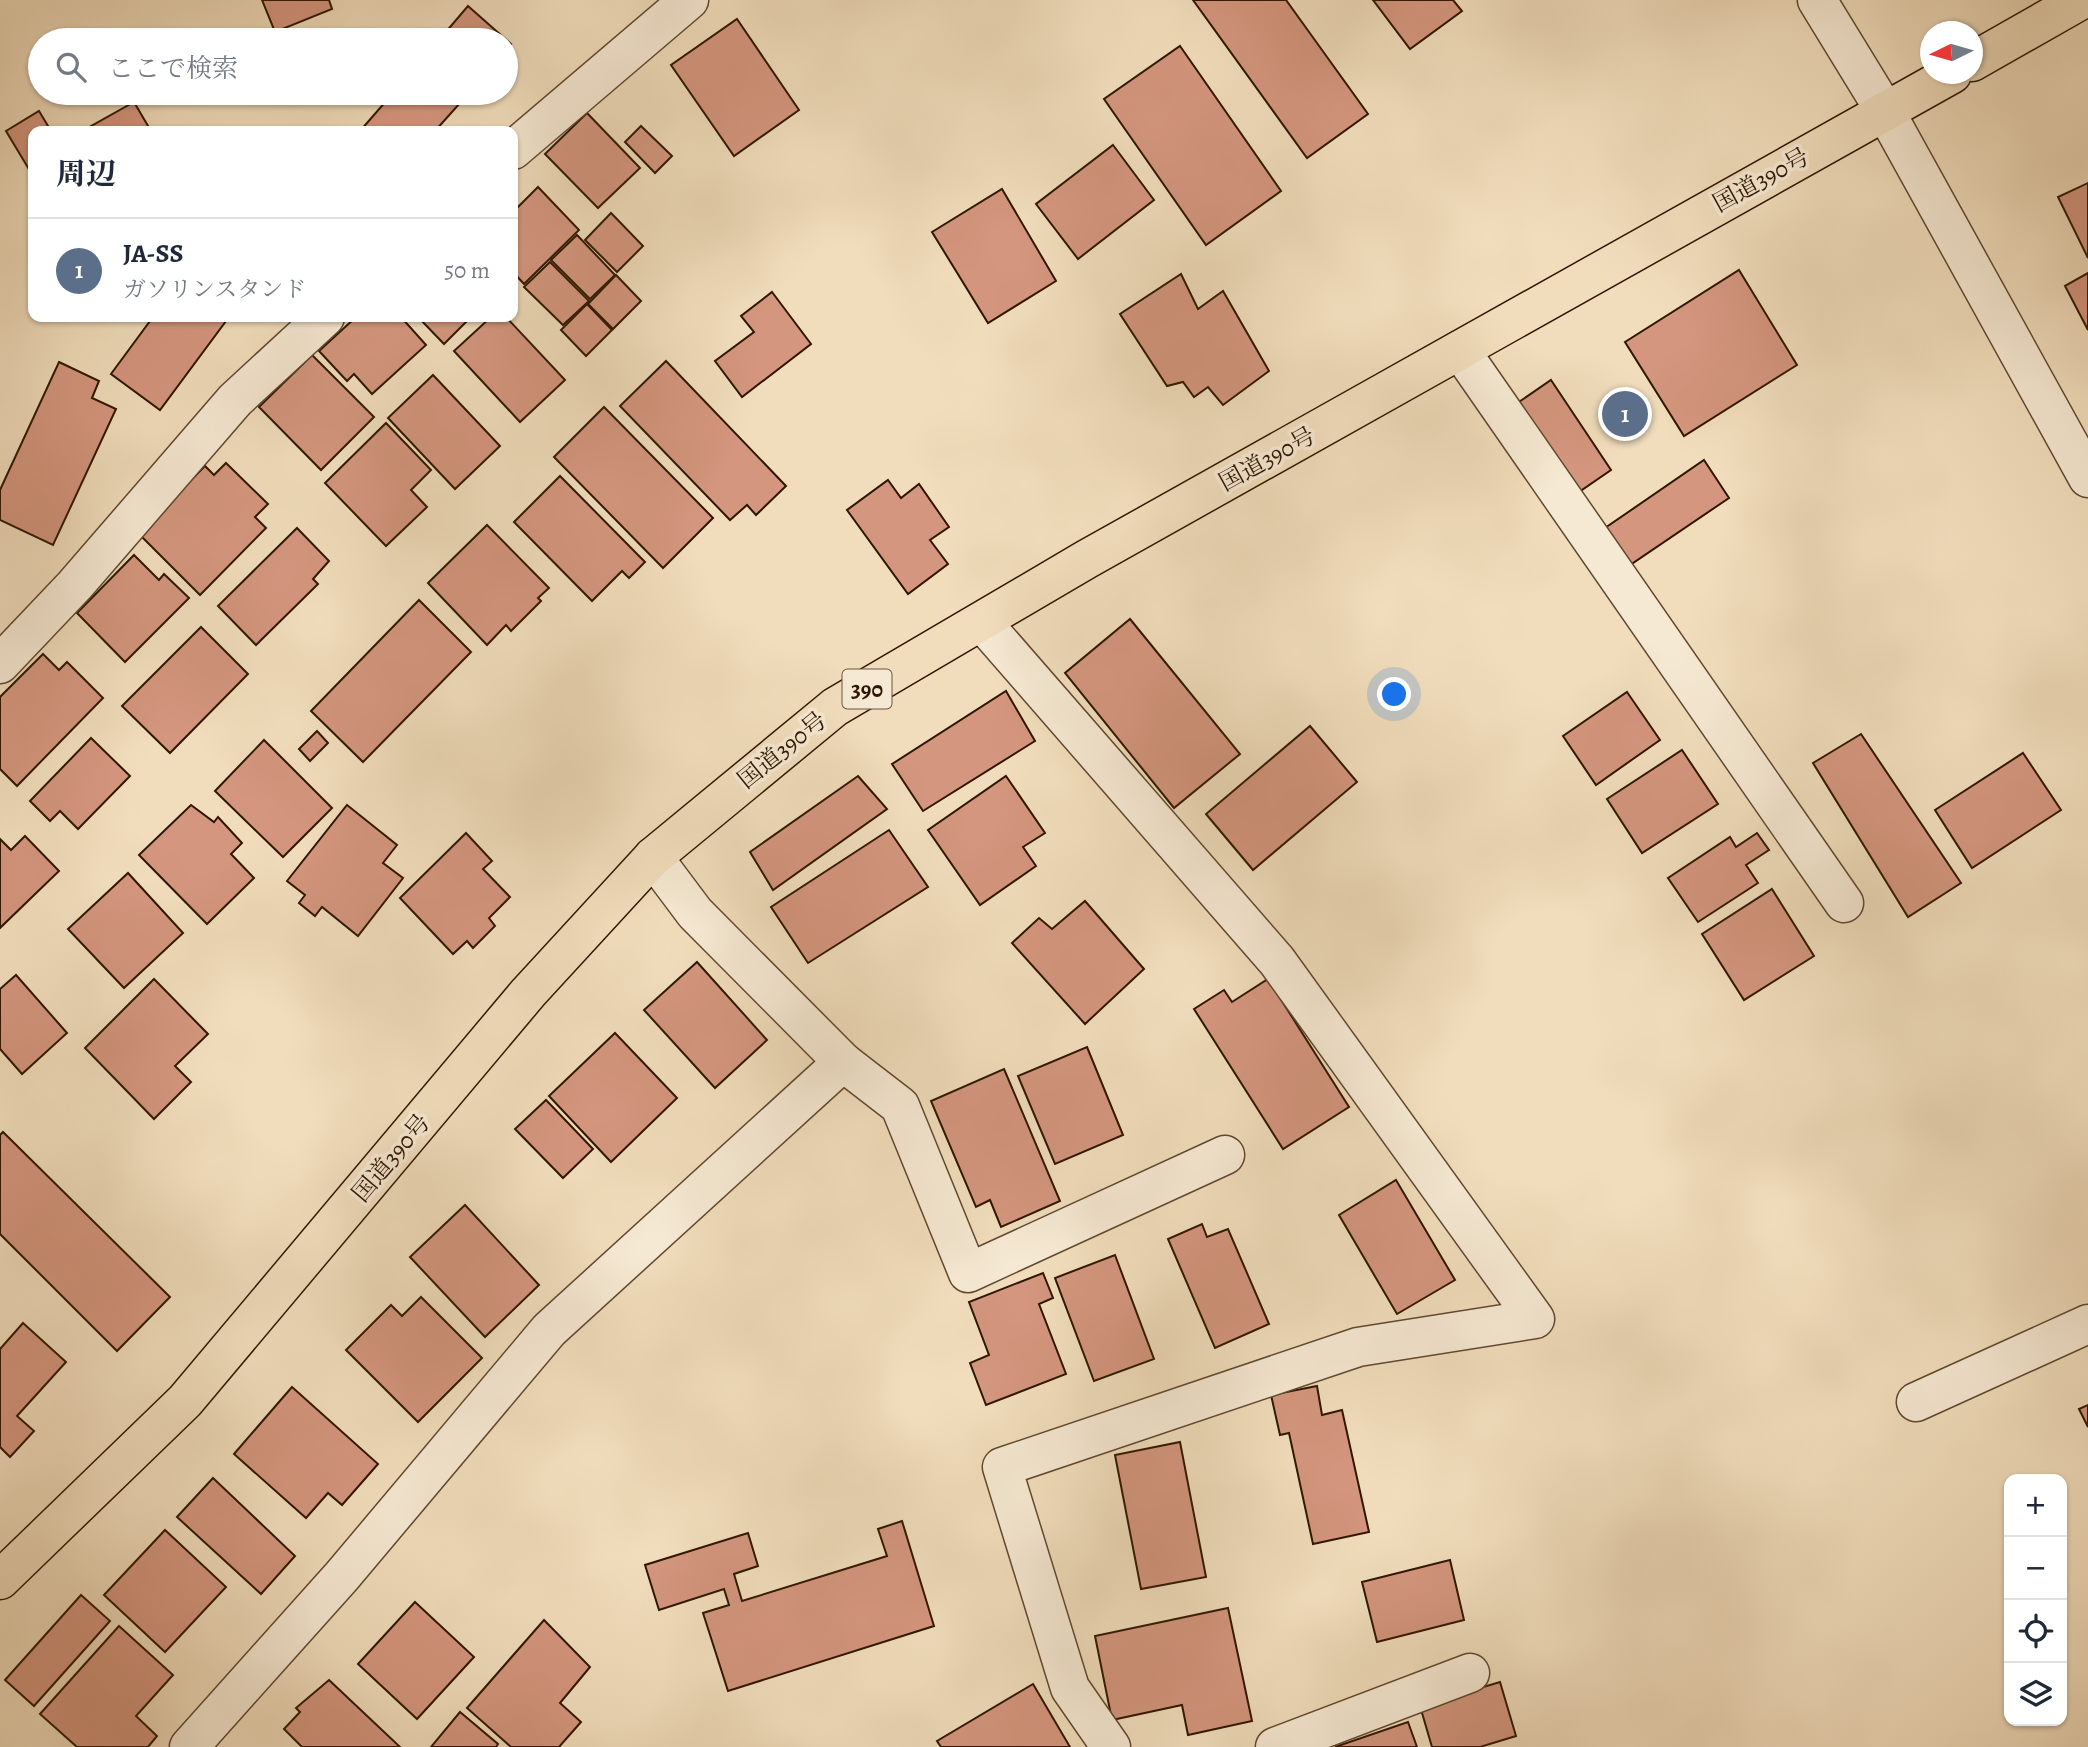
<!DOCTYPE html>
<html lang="ja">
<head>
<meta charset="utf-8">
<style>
  :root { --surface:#fff; --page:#f6f6f7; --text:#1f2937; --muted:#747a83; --line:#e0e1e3; --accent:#1a73e8 }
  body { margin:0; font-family:Alegreya,"Noto Serif JP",serif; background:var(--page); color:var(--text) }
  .controls { position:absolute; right:21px; bottom:21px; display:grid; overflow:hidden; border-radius:14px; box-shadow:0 2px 5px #0004 }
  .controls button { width:63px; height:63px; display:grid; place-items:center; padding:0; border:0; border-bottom:2px solid var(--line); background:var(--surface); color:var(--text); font:35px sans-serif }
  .compass { position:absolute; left:1920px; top:21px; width:63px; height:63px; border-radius:50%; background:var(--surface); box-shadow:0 2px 5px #0004; rotate:265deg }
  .you { position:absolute; left:1395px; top:695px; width:24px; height:24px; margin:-18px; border:5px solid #fff; border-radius:50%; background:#1a73e8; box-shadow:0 0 0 10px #1a73e833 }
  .badge { display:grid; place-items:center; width:46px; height:46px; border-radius:50%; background:var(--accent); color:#fff; font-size:23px; font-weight:700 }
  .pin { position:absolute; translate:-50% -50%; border:4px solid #fff; box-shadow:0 2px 7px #0006 }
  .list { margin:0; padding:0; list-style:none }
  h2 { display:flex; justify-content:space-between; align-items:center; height:91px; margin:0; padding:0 28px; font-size:30px }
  h2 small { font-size:23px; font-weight:400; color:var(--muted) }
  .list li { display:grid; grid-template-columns:46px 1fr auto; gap:21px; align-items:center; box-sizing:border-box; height:105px; padding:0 28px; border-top:2px solid var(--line) }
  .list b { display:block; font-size:26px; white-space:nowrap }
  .list p { margin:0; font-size:23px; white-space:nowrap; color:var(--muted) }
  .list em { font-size:23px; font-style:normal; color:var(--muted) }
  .icon { flex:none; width:38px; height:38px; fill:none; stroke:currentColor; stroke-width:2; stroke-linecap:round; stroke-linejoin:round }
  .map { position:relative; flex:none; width:2088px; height:1747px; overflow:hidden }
  .search { position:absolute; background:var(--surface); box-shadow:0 2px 5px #0004; left:28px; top:28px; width:490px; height:77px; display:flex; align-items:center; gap:18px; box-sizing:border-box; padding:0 24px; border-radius:38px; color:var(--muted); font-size:26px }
  .panel { position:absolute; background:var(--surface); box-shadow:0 2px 5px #0004; left:28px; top:126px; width:490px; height:196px; border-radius:14px }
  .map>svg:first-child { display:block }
  .building { fill:#d4967e; stroke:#301600; stroke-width:2 }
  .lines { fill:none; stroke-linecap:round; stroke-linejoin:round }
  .minor-casing { stroke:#60482f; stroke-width:41 }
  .tertiary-casing { stroke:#60482f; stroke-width:41 }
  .trunk-casing { stroke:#301600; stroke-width:41 }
  .minor { stroke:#f6e9d3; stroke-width:38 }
  .tertiary { stroke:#f6e9d3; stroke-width:38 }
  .trunk { stroke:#f1ddbc; stroke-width:38 }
  .labels { text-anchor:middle; stroke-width:7; stroke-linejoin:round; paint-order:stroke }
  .shield { fill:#f6e9d3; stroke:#6b553f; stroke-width:2 }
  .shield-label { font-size:23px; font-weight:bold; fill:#301600 }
  .street-label { font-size:24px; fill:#301600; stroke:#f6e9d3 }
</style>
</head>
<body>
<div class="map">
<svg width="2088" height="1747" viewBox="0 0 2088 1747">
  <rect width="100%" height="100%" fill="#f1ddbc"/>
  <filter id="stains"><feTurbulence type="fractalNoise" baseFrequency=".00286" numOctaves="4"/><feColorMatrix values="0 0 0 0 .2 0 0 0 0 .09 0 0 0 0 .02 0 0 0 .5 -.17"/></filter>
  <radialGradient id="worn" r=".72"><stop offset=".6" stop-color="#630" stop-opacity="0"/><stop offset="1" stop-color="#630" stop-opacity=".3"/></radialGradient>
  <g class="building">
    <path d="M262,0h67l3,9 -57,23z"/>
    <path d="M1193,0h93l82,114 -61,44z"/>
    <path d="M1373,0h80l9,11 -52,38z"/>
    <path d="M468,6l43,38 -5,6v-10h-67z"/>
    <path d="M737,19l62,91 -65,46 -63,-91z"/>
    <path d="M1180,46l101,145 -75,54 -102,-146z"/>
    <path d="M393,93h76l-34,38h-75z"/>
    <path d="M134,102l17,29h-64l-1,-2z"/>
    <path d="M39,111l12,20h-18v45l-27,-45z"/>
    <path d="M587,113l53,55 -42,40 -53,-54z"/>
    <path d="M641,126l31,30 -17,17 -30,-31z"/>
    <path d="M1113,145l41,55 -76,59 -42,-55z"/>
    <path d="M2088,183v75l-30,-61z"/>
    <path d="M538,187l41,43 -55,54 -11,-12v-60z"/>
    <path d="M1002,189l54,92 -68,42 -56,-91z"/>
    <path d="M611,213l32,33 -26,26 -32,-32z"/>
    <path d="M577,235l38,40 -25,24 -39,-39z"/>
    <path d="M550,262l39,39 -26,24 -39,-38z"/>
    <path d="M1739,270l58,95 -113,71 -59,-94z"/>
    <path d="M2088,273v57l-23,-44z"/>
    <path d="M1181,274l17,35 25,-18 46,80 -46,34 -15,-18 -14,10 -11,-15 -16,4 -47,-72z"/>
    <path d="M616,275l25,26 -28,28 -25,-25z"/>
    <path d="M772,292l39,52 -69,53 -27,-36 39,-29 -13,-16z"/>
    <path d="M587,304l25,26 -26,26 -25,-26z"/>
    <path d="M153,317h76l-69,93 -49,-36z"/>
    <path d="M356,317h45l25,28 -54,49 -18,-20 -7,7 -28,-30z"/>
    <path d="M418,317h53l-27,27z"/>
    <path d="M491,317h15l59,63 -45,42 -66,-71z"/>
    <path d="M312,355l62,62 -53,53 -62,-63z"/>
    <path d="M666,361l120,125 -30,29 -9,-10 -17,15 -110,-114z"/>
    <path d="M59,362l40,19 -7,17 24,11 -63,136 -53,-25v-30z"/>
    <path d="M433,375l67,71 -45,43 -67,-71z"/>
    <path d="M1551,380l60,90 -35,24 -60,-90z"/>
    <path d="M604,407l109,111 -50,50 -109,-111z"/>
    <path d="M386,423l45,47 -20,20 16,17 -41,39 -61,-63z"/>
    <path d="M1704,460l25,38 -99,67 -25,-37z"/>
    <path d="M226,463l42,41 -13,13 11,11 -66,67 -62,-62 67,-67 9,9z"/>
    <path d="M560,476l85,86 -16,16 -7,-7 -30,30 -78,-79z"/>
    <path d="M888,480l13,18 18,-14 30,43 -19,13 18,24 -40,30 -61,-84z"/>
    <path d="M487,525l62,63 -11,10 3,3 -30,30 -5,-6 -19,20 -59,-62z"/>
    <path d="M297,528l32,33 -16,18 5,5 -62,61 -38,-39z"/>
    <path d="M134,555l25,25 5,-6 25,24 -64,64 -48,-49z"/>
    <path d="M419,600l52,52 -108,110 -52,-51z"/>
    <path d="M1130,619l110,135 -66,54 -109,-135z"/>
    <path d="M201,627l47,47 -78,79 -48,-47z"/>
    <path d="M43,654l16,16 8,-8 36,36 -86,88 -17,-17v-72z"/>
    <path d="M1006,691l29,50 -112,70 -31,-47z"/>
    <path d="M1627,692l33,48 -64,45 -33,-49z"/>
    <path d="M1310,726l47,56 -104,88 -47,-56z"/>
    <path d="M317,731l11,12 -18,18 -11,-12z"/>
    <path d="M1861,734l100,149 -53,34 -95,-154z"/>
    <path d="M91,738l39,38 -52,53 -18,-18 -10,10 -20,-20z"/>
    <path d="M264,740l68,68 -49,49 -68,-66z"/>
    <path d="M1682,750l36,54 -76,49 -35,-54z"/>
    <path d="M2023,753l38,57 -89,58 -37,-58z"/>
    <path d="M858,776l29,33 -114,81 -23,-38z"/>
    <path d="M1006,776l39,57 -22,14 13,19 -56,39 -52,-75z"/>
    <path d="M191,805l23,17 4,-5 24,26 -11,11 23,24 -47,46 -68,-69z"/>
    <path d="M347,805l50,40 -14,18 20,15 -45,58 -36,-29 -7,9 -16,-13 6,-8 -18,-14z"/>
    <path d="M889,830l39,57 -120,76 -37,-56z"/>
    <path d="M466,833l26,28 -9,8 27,28 -21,21 6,8 -22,22 -6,-7 -14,13 -53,-56z"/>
    <path d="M1757,833l12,17 -23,15 12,18 -60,39 -30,-44 62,-41 6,10z"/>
    <path d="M25,836l34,35 -59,57v-89l11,11z"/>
    <path d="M128,873l55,60 -59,55 -56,-59z"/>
    <path d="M1772,889l42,67 -70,44 -42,-66z"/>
    <path d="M1085,901l59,68 -59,55 -73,-81 27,-25 13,11z"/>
    <path d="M697,962l70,78 -52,48 -71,-78z"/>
    <path d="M16,975l51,58 -45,41 -22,-25v-60z"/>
    <path d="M154,979l54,55 -33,32 16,16 -37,37 -69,-71z"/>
    <path d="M1268,979l81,128 -66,42 -89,-140 30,-19 8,12z"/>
    <path d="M615,1033l62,65 -66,64 -62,-66z"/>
    <path d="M1087,1047l36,88 -68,29 -37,-88z"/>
    <path d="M1004,1069l56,132 -59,26 -11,-27 -14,7 -45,-106z"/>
    <path d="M546,1100l47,49 -30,29 -48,-49z"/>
    <path d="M3,1132l167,165 -53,54 -117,-117v-99z"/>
    <path d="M1396,1180l59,100 -58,34 -58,-99z"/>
    <path d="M465,1205l74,80 -54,52 -75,-80z"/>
    <path d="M1202,1224l5,13 21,-8 41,95 -54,24 -47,-109z"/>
    <path d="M1115,1255l39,104 -60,22 -39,-103z"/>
    <path d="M1043,1273l10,25 -14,6 27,70 -80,31 -16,-42 19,-8 -20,-53z"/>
    <path d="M421,1297l61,61 -64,64 -72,-72 45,-45 11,11z"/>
    <path d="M23,1323l43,39 -49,54 17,15 -24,26 -10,-10v-98z"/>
    <path d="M1317,1386l5,29 20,-5 27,122 -56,12 -24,-111 -9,2 -9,-40z"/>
    <path d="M292,1387l86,77 -36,41 -14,-12 -22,25 -72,-64z"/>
    <path d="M2088,1405v22l-9,-18z"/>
    <path d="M1180,1442l26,135 -65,12 -26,-134z"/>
    <path d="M213,1478l82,78 -34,38 -84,-77z"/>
    <path d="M902,1521l32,105 -206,65 -25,-78 26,-8 -5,-16 -65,21 -14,-45 103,-32 10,33 -24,8 8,27 145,-45 -9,-27z"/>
    <path d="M165,1530l61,57 -61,65 -61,-57z"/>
    <path d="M1450,1560l14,60 -87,22 -15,-60z"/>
    <path d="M81,1595l29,26 -76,85 -29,-26z"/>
    <path d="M415,1602l59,55 -57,62 -59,-55z"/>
    <path d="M1228,1608l24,113 -64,14 -6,-30 -70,15 -17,-84z"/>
    <path d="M544,1620l46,47 -30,36 21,19 -22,25h-48l-44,-39z"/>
    <path d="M119,1626l54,49 -37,41 21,20 -9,11h-71l-37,-33z"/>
    <path d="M329,1680l71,67h-98l-18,-18 16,-17 -4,-4z"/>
    <path d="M1500,1682l16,54 -36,11h-48l-12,-41z"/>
    <path d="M1033,1684l37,63h-129l-4,-6z"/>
    <path d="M460,1712l38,32 -2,3h-65z"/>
    <path d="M1408,1722l9,25h-82z"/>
  </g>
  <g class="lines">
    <defs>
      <g id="minor">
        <path d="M513,150l176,-150"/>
        <path d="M1460,350l384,553"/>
        <path d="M982,622l295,339 258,358 -177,28 -356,120 68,221 41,59"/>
        <path d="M0,664l75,-79 160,-185 90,-83"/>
        <path d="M843,1062l57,44 68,167 257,-118"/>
        <path d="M1916,1402l172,-78"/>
        <path d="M189,1747l153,-171 207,-246 294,-268 -148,-149 -42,-56"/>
        <path d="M1275,1747l195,-74"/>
      </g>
      <path id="tertiary" d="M1817,0l68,111 203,367"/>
      <g id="trunk">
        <path d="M1972,62l109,-62"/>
        <path d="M0,1580l185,-179 343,-408 125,-136 182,-150 252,-148 865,-485"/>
      </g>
    </defs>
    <use href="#minor" class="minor-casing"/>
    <use href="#tertiary" class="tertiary-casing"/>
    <use href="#trunk" class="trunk-casing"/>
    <use href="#minor" class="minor"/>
    <use href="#tertiary" class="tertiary"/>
    <use href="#trunk" class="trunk"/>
  </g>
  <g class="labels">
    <rect class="shield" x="842.5" y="669.5" width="49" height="39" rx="5"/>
    <g class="shield-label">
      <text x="867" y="697">390</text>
    </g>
    <g class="street-label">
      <text transform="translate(1761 180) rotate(-29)" y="8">国道390号</text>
      <text transform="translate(1267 459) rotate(-29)" y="8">国道390号</text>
      <text transform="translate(782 750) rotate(-39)" y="8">国道390号</text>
      <text transform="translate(391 1158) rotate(-50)" y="8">国道390号</text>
    </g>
  </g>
  <rect width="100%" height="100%" filter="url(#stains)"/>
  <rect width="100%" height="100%" fill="url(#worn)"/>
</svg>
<div class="controls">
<button>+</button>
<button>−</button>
<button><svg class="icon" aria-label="locate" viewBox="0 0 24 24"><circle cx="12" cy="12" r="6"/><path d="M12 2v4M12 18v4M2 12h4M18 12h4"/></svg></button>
<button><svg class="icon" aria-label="layers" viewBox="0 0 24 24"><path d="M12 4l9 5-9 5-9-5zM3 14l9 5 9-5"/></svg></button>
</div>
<svg class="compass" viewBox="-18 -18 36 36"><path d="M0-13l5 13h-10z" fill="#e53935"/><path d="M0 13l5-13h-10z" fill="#747a83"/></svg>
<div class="you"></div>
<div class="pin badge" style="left:1625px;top:414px;background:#5c6f8a">1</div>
<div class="search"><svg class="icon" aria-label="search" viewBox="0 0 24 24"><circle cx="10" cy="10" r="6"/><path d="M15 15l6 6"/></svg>ここで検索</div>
<section class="panel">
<h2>周辺<small></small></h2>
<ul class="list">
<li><span class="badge" style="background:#5c6f8a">1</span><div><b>JA-SS</b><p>ガソリンスタンド</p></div><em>50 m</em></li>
</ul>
</section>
</div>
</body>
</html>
